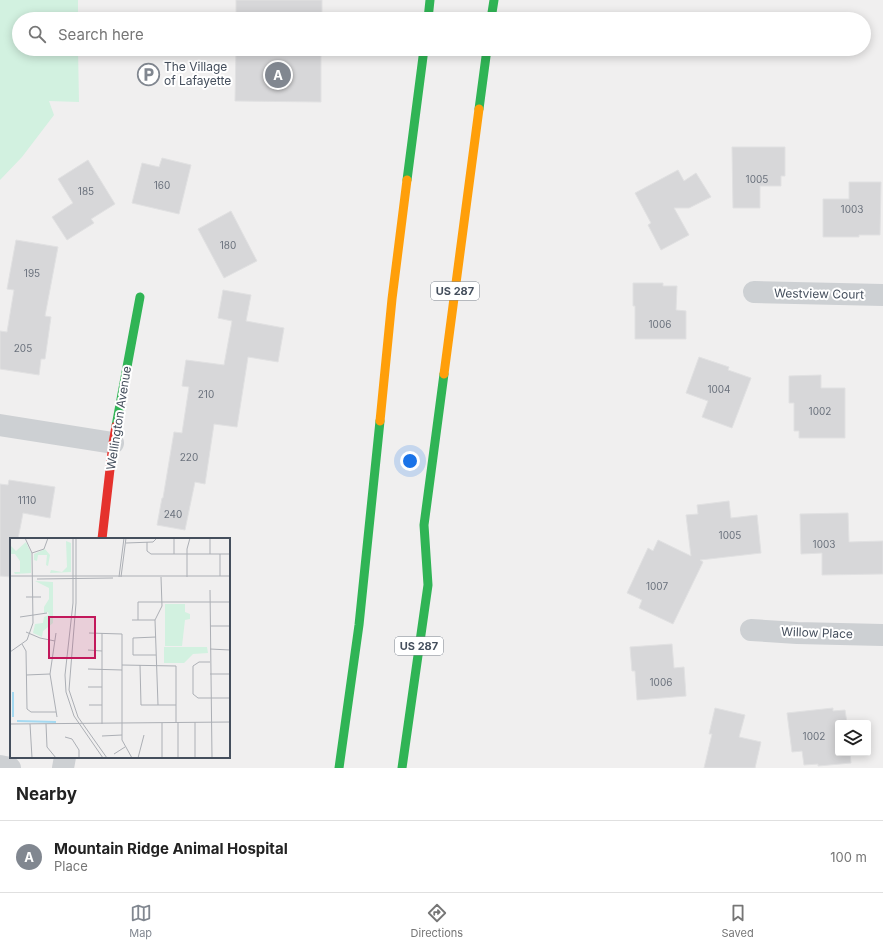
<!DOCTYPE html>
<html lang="en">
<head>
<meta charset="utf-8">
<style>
  :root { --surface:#fff; --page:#f2f2f2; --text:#222; --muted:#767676; --line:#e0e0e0; --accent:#818790 }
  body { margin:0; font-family:Inter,sans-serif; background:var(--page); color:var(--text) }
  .controls { position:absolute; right:12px; bottom:12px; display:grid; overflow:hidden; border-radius:4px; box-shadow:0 2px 10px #0003 }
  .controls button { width:36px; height:36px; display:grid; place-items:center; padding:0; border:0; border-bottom:1px solid var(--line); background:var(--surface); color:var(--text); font:20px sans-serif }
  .you { position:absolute; left:410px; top:461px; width:14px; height:14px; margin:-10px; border:3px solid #fff; border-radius:50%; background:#1a73e8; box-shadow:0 0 0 6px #1a73e833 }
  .badge { display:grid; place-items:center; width:26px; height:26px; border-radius:50%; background:var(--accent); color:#fff; font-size:13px; font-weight:700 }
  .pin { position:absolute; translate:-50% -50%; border:2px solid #fff; box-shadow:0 1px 4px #0006 }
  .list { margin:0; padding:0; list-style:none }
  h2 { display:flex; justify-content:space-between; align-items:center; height:52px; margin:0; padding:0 16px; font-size:17px }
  h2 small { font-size:13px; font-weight:400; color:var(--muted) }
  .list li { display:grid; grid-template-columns:26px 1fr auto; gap:12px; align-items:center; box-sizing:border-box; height:72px; padding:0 16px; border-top:1px solid var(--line) }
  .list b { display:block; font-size:15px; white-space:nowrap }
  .list p { margin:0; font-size:13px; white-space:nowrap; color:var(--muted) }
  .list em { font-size:13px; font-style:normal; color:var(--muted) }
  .icon { flex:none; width:22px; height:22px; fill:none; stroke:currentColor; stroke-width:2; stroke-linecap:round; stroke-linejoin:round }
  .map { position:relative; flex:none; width:883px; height:768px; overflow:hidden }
  .search { position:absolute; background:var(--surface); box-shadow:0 2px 10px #0003; left:12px; right:12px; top:12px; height:44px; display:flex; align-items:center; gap:10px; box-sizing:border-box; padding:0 14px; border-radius:22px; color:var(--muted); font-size:15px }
  .sheet { height:124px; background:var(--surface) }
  nav { display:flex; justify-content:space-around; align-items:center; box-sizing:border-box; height:56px; border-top:1px solid var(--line); background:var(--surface); font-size:11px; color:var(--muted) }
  nav a { display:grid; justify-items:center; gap:2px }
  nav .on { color:var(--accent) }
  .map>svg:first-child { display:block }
  .green { fill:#d2f1e0 }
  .building { fill:#d7d7d9; stroke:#e1e1e2 }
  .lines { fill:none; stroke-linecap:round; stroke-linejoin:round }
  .street { stroke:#cdd0d3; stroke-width:22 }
  .fast { stroke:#30b455; stroke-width:9 }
  .slow { stroke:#ff9f0a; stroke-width:9 }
  .jam { stroke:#e5322d; stroke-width:9 }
  .labels { text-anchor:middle; stroke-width:4; stroke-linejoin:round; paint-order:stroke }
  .number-label { font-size:10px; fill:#6b727d }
  .shield { fill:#fff; stroke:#7d848e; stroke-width:1 }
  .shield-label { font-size:11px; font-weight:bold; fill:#454f5d }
  .poi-label { font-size:12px; fill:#454f5d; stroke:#fff; text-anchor:start }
  .street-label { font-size:12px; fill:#454f5d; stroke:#fff }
  .inset-river { fill:none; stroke:#a4d9f1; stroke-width:2 }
  .inset-road { fill:none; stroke:#acafb5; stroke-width:1 }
  .view { fill:#c2185b; fill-opacity:0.15; stroke:#c2185b; stroke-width:2 }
  .inset-edge { fill:none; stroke:#454f5d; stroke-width:2 }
</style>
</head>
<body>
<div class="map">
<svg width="883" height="768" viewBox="0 0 883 768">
  <rect width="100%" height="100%" fill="#f0efef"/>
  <path class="green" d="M0,0h78v19h-59v30h59l1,53 -30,-1 5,14 -32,42 -22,23z"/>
  <g class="building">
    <rect x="236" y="0" width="86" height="19"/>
    <path d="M236,49h85v53l-86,-1z"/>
    <path d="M732,147h53v29h-4v10h-21v22h-27z"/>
    <path d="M162,158l29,7 -12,49 -47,-11 10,-40 17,4z"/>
    <path d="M88,160l27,44 -24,15 3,4 -27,17 -15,-23 21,-14 -15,-24z"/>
    <path d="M678,170l6,11 12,-8 15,24 -22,11h-15l15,27 -28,15 -13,-25 3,-2 -16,-30z"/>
    <path d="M849,182h32l-1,53h-21v2h-36v-38h26z"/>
    <path d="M231,211l26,50 -33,17 -26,-49z"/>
    <path d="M16,240l42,7 -13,69 6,1 -6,42h-4l-2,16 -39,-6v-38l7,1 7,-42 -7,-1z"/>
    <path d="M633,283h30v3h14l-1,24 10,1v28h-51v-33h-2z"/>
    <path d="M223,290l28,5 -5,26 38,7 -6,34 -30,-5 -11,70 -23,-3 -9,60 -10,-2 -10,48 -28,-5 5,-27h1l11,-66 8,1 7,-46 -7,-1 4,-26 38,5 8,-44 -14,-3z"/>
    <path d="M699,357l30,10 -1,3 23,8 -19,50 -30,-11 6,-16 -22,-8z"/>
    <path d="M821,375v13h24v50h-46v-7h-5v-28h-5v-27z"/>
    <path d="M9,480l46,7 -5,31 -27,-5 -5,26h-7v38l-11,-1v-92l8,1z"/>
    <path d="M729,501l2,17 26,-3 4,38 -61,7 3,2 -30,62 -34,-16 3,-8 -15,-7 21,-45 5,3 5,-11 33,16 -5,-41 12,-1 -1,-9z"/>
    <path d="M848,513l1,29 34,-1v33l-61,1v-22l-21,1 -1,-40z"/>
    <path d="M672,644l2,24 10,-1 2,29 -49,4 -2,-29h-3l-2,-24z"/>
    <path d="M715,708l30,7 -6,22 22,5 -6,26h-51l8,-34h-3z"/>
    <path d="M833,708v3l12,-1 2,13h-9v30h12l1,10 -33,3v-2l-14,1 -2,-14 -10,1 -5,-39z"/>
  </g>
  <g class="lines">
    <g class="street">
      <path d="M754,292l129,3"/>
      <path d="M0,425l113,18"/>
      <path d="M751,630l46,3 86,2"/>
      <path d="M0,766l10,2"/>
      <path d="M63,768l2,-11"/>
    </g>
    <g class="fast">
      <path d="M428,19l2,-19"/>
      <path d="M491,19l3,-19"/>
      <path d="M479,109l8,-60"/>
      <path d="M407,180l17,-131"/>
      <path d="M116,426l24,-129"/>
      <path d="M339,768l20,-143 21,-204"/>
      <path d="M402,768l26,-183 -4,-60 20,-151"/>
    </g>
    <g class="slow">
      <path d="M444,374l35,-265"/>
      <path d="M380,421l12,-122 15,-119"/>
    </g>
    <path class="jam" d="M102,539l11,-96 3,-17"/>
  </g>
  <defs>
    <symbol id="parking-ring" viewBox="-11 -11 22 22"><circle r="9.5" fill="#fff" stroke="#818790" stroke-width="1.5"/><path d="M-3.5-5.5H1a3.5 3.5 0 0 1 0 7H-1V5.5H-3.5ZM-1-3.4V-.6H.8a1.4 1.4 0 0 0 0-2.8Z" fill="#818790"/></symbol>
  </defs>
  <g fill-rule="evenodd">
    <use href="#parking-ring" x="136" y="62" width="25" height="25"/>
  </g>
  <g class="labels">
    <g class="number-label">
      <text x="757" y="183">1005</text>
      <text x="162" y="189">160</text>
      <text x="86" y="195">185</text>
      <text x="852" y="213">1003</text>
      <text x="228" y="249">180</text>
      <text x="32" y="277">195</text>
      <text x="660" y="328">1006</text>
      <text x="23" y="352">205</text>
      <text x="719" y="393">1004</text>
      <text x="206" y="398">210</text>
      <text x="820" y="415">1002</text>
      <text x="189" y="461">220</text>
      <text x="27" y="504">1110</text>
      <text x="173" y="518">240</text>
      <text x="730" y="539">1005</text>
      <text x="824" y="548">1003</text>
      <text x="657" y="590">1007</text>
      <text x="661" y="686">1006</text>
      <text x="814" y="740">1002</text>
    </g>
    <g class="shield">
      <rect x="431" y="282" width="48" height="18" rx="3"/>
      <rect x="395" y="637" width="48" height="18" rx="3"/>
    </g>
    <g class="shield-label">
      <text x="455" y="295">US 287</text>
      <text x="419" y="650">US 287</text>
    </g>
    <g class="poi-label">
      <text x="164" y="71">The Village<tspan x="164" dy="14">of Lafayette</tspan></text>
    </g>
    <g class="street-label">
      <text transform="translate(819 294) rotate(1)" y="4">Westview Court</text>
      <text transform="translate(119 418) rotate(-81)" y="4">Wellington Avenue</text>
      <text transform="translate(817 633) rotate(2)" y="4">Willow Place</text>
    </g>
  </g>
  <g transform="translate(10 538)">
    <rect width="220" height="220" fill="#f0efef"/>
    <path d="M56,3l5,2v29l-21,1 1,-3 11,2 5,-5zM16,4l5,11v20l-16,1 -1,-2h6v-11l-5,-7h-5v-9l6,6zM35,11l5,6 -2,11 -2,-1 1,-10h-9l-1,6 -3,-1v-6zM25,43l18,1v41l-10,8 -1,6 -9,-4 2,-9 8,-1 1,-6 5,-2 -1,-3 -4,1v-6l5,-8v-11zM155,66h20v8l5,2v5l-5,1 -3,26h-17zM154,109h43l1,6 -15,1 -9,9h-20z" fill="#d2f1e0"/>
    <path class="inset-river" d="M3,154v25M7,183l39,1"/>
    <path class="inset-road" d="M63,0v65l-8,72 1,17 8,24 29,42M66,0v65l-7,87 9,27 29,41M164,0v16M137,4v9l4,3h79M116,5l27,-1 4,-4M22,15l12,-4 4,-11M200,16v-16M210,16v22M0,38h220M109,39l5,-39M111,39l5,-39M177,39v-28l3,-11M27,41l76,-1M200,52l2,168M16,59h15M10,79l27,-4M122,82h6v-18h92M128,82h17M200,88h20M16,94l14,6 15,3M46,95l-6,41 7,43M79,95l33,1v106l10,18M146,99l-23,1v17h23M12,106l4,7 1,58 4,3h25M200,111l20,1M78,112l14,1M0,114l17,-12 6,-17 -1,-70 -7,-15M200,124h-11l-6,4v28l5,4h32M112,127l54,1v56M130,127l1,40h35M78,131l34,1M200,136h20M16,137l24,-1M78,149h14M79,167h13M148,167l-3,-85 7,-14 -1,-29M152,185v35M0,186l220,-2M20,186l2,34M36,186l1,23 9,11M92,186v-91M92,198l20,-1M55,199l7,2 7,11v8M104,216l11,-7M128,220l6,-23M168,220v-36M185,220v-36"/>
    <path class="view" d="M39,79h46v41h-46z"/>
    <rect width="220" height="220" class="inset-edge"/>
  </g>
</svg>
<div class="controls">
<button><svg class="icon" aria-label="layers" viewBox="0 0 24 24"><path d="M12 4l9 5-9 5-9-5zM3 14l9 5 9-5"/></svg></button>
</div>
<div class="you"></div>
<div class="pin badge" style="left:278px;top:75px">A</div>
<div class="search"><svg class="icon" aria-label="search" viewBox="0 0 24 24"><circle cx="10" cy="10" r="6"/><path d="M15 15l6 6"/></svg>Search here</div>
</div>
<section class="sheet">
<h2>Nearby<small></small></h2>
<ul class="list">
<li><span class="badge">A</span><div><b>Mountain Ridge Animal Hospital</b><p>Place</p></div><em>100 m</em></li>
</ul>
</section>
<nav>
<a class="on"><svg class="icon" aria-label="map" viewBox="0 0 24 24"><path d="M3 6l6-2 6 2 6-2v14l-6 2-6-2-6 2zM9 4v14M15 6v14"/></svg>Map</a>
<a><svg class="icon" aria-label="directions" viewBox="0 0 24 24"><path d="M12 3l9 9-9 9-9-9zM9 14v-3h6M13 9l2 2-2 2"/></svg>Directions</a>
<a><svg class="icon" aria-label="saved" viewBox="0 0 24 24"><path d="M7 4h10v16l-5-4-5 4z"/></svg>Saved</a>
</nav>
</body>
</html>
